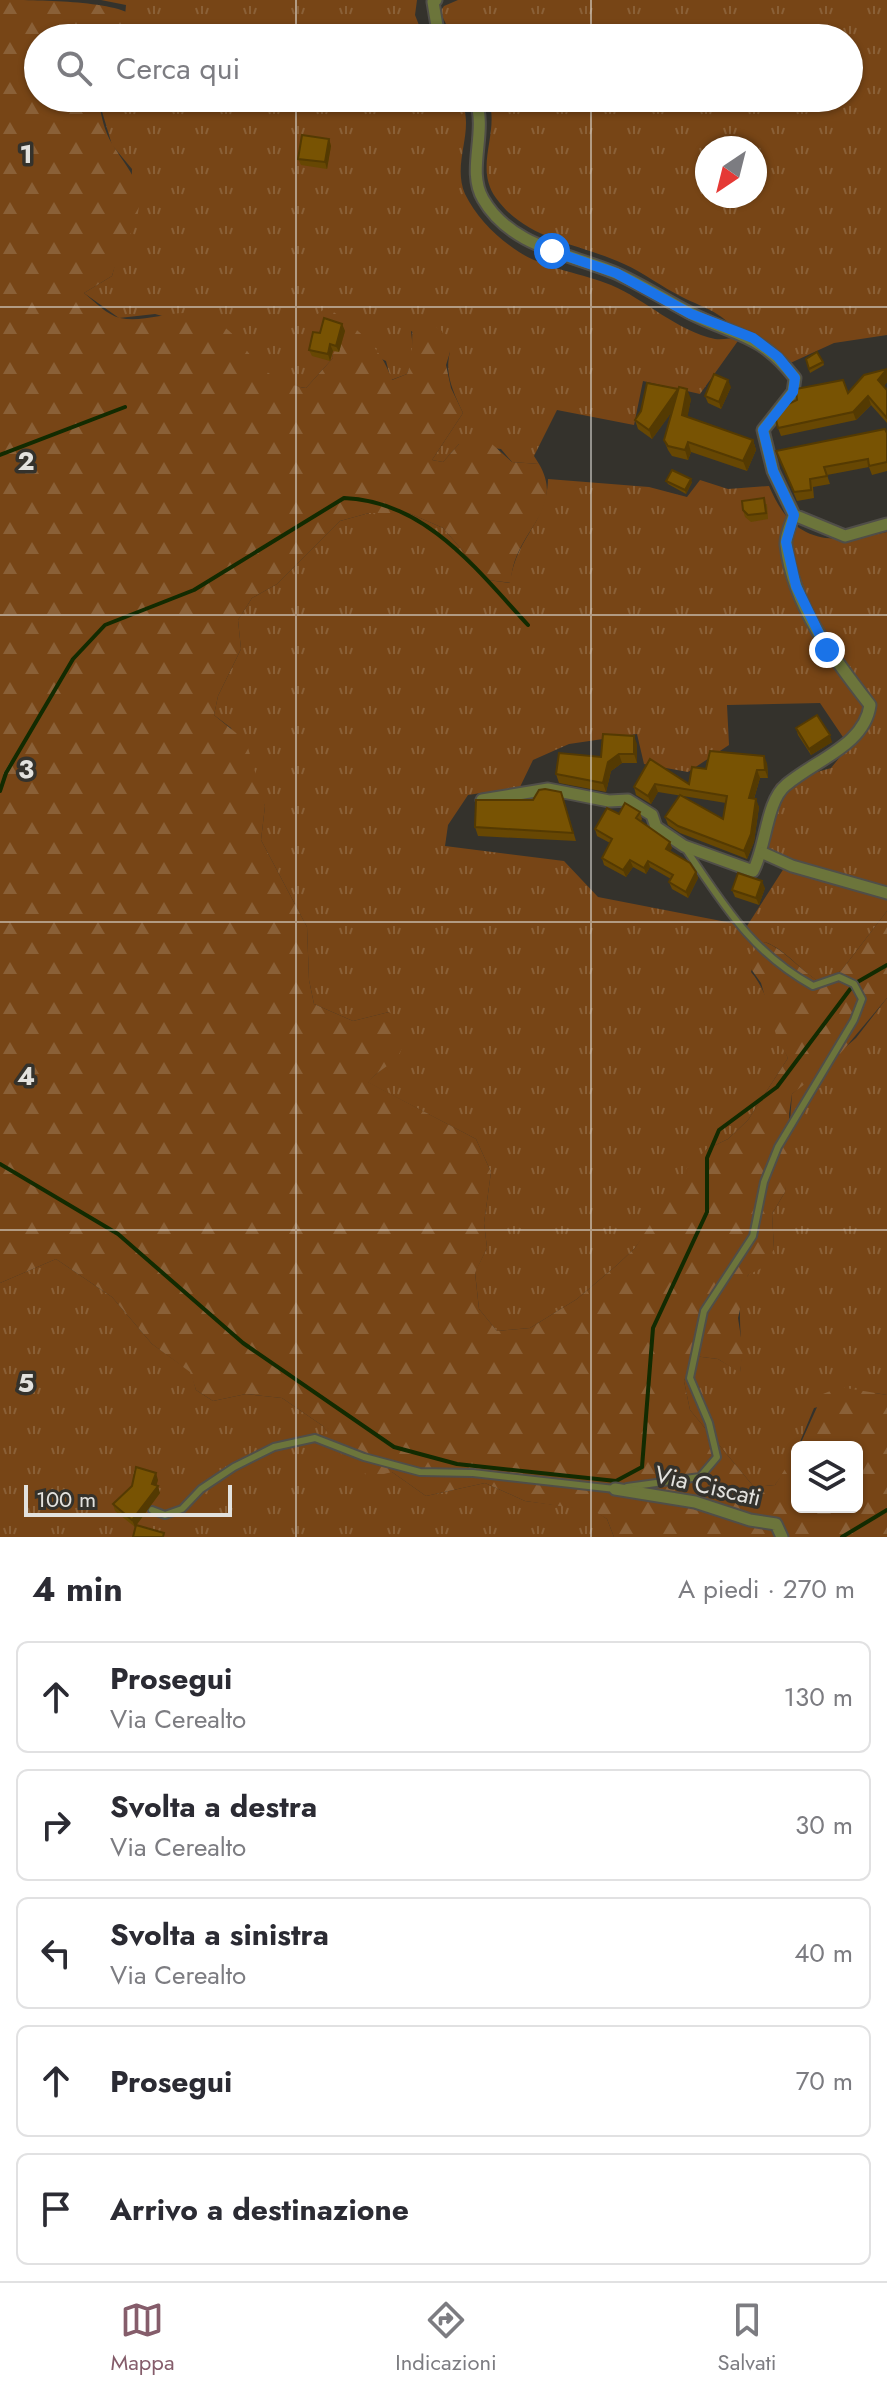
<!DOCTYPE html>
<html lang="it">
<head>
<meta charset="utf-8">
<style>
  :root { --surface:#fff; --page:#f2f2f3; --text:#2b2b33; --muted:#7c7c81; --line:#e1e1e2; --accent:#855d6b }
  body { margin:0; font-family:Jost,sans-serif; background:var(--page); color:var(--text) }
  .controls { position:absolute; right:24px; bottom:24px; display:grid; overflow:hidden; border-radius:12px; box-shadow:0 2px 6px #0004 }
  .controls button { width:72px; height:72px; display:grid; place-items:center; padding:0; border:0; border-bottom:2px solid var(--line); background:var(--surface); color:var(--text); font:40px sans-serif }
  .compass { position:absolute; left:695px; top:136px; width:72px; height:72px; border-radius:50%; background:var(--surface); box-shadow:0 2px 6px #0004; rotate:215deg }
  .scale { position:absolute; left:24px; bottom:20px; width:208px; box-sizing:border-box; padding-left:8px; border:4px solid #e3e2de; border-top:0; font-size:22px; line-height:28px; white-space:nowrap; color:#e3e2de; -webkit-text-stroke:6px #34322c; paint-order:stroke }
  .stop { position:absolute; width:24px; height:24px; margin:-18px; border:6px solid #1a73e8; border-radius:50%; background:#fff }
  .stop.end { background:#1a73e8; border-color:#fff; box-shadow:0 2px 8px #0008 }
  .list { margin:0; padding:0; list-style:none }
  h2 { display:flex; justify-content:space-between; align-items:center; height:104px; margin:0; padding:0 32px; font-size:34px }
  h2 small { font-size:26px; font-weight:400; color:var(--muted) }
  .list li { display:grid; grid-template-columns:52px 1fr auto; gap:24px; align-items:center; box-sizing:border-box; height:112px; margin:0 16px 16px; padding:0 16px; border:2px solid var(--line); border-radius:12px }
  .list b { display:block; font-size:30px; white-space:nowrap }
  .list p { margin:0; font-size:26px; white-space:nowrap; color:var(--muted) }
  .list em { font-size:26px; font-style:normal; color:var(--muted) }
  .icon { flex:none; width:44px; height:44px; fill:none; stroke:currentColor; stroke-width:2; stroke-linecap:round; stroke-linejoin:round }
  .map { position:relative; flex:none; width:887px; height:1537px; overflow:hidden }
  .search { position:absolute; background:var(--surface); box-shadow:0 2px 6px #0004; left:24px; right:24px; top:24px; height:88px; display:flex; align-items:center; gap:20px; box-sizing:border-box; padding:0 28px; border-radius:44px; color:var(--muted); font-size:30px }
  .sheet { height:744px; background:var(--surface) }
  nav { display:flex; justify-content:space-around; align-items:center; box-sizing:border-box; height:112px; border-top:2px solid var(--line); background:var(--surface); font-size:22px; color:var(--muted) }
  nav a { display:grid; justify-items:center; gap:4px }
  nav .on { color:var(--accent) }
  .map>svg:first-child { display:block }
  .grass { fill:url(#grass-tufts); fill-rule:evenodd }
  .forest { fill:url(#forest-firs) }
  .lines { fill:none; stroke-linecap:round; stroke-linejoin:round }
  .stream { stroke:#122b01; stroke-width:4 }
  .service-casing { stroke:#504e48; stroke-width:10 }
  .minor-casing { stroke:#504e48; stroke-width:15 }
  .service { stroke:#6c753b; stroke-width:6 }
  .minor { stroke:#6c753b; stroke-width:11 }
  .wall { fill:#674703 }
  .shaded-wall { fill:#543a02 }
  .building { fill:#785303; stroke:#543a02; stroke-width:2 }
  .route { stroke:#1a73e8; stroke-width:10 }
  .grid { fill:none; stroke:#e3e2de; stroke-width:2; stroke-opacity:0.55 }
  .labels { text-anchor:middle; stroke-width:7; stroke-linejoin:round; paint-order:stroke }
  .street-label { font-size:24px; fill:#e3e2de; stroke:#34322c }
  .grid-label { font-size:26px; text-anchor:middle; font-weight:bold; fill:#e3e2de; stroke:#34322c; stroke-width:7; stroke-linejoin:round; paint-order:stroke }
</style>
</head>
<body>
<div class="map">
<svg width="887" height="1537" viewBox="0 0 887 1537">
  <defs>
    <pattern id="grass-tufts" width="24" height="20" patternUnits="userSpaceOnUse" patternTransform="scale(2)"><rect width="24" height="20" fill="#774516"/><path d="M3 7l-1-3M5 7V3M7 7l1-3M15 17l-1-3M17 17v-4M19 17l1-3" fill="none" stroke="#8a6037"/></pattern>
    <pattern id="forest-firs" width="22" height="20" patternUnits="userSpaceOnUse" patternTransform="scale(2)"><rect width="22" height="20" fill="#774516"/><path d="M5 1l3.5 6h-7zM16 11l3.5 6h-7z" fill="#8a6037"/></pattern>
  </defs>
  <rect width="100%" height="100%" fill="#34322c"/>
  <g class="grass">
    <path d="M101,0h316l-2,15 9,23h-301l3,-33z"/>
    <path d="M458,0h429v335l-53,8 -48,22 -46,-27 -40,56 -57,-13 -9,44 -77,-15 -23,46 5,8 -27,-2 -11,-13 -42,-5 -16,18 -11,-2 31,-47c-9,-20 -19,-38 -13,-61l-39,-21 3,27 -7,16 -16,6 -5,-19 -59,-27 6,24 -27,30 -24,-4 -23,-17 -27,-32 -77,-21 -36,4 -35,-25 28,-17 5,-19 13,-25 2,-63 -20,-24 -14,-47h362c17,31 -9,63 5,96 11,23 32,44 54,58 26,17 63,21 92,33 35,15 66,46 104,54 7,1 17,-1 24,-2 -13,-24 -33,-28 -57,-40 -20,-10 -38,-24 -58,-33 -45,-21 -97,-23 -128,-66 -23,-32 5,-66 -8,-100h361v-60h-396l-13,-26 4,-6zM707,148h48v48h-48z"/>
    <path d="M548,479l101,8 38,10 13,-17 28,9 41,-3c25,60 62,58 118,46v379l-46,60 -23,10c-19,-12 -32,-31 -53,-39l-8,8 -6,22c20,23 23,59 37,86l-40,62 -20,19 -21,10 -72,99 -18,17 -40,34 -47,29 -33,3 -18,-22 -4,-37 12,-24 -3,-25 7,-51 -15,-33 -109,-57 14,-12 8,-58 -36,9 -39,-17 -5,-24 -2,-53 -46,-87 4,-34 -34,-78 -17,-13 4,-19 23,-47 -3,-29 14,-22 25,-14 63,-63 29,-8h40l34,15 45,52 22,3c6,-47 37,-59 38,-104zM820,703l29,43 -18,22 -55,16 -15,72 25,9 -39,61 -149,-29 -34,-36 -119,-15 3,-21 20,-30 52,-8 13,-27 36,-16 68,-10 7,30 44,8 41,-27 -2,-40z"/>
    <path d="M887,998v397l-12,-2 -61,15 -22,53 -17,24 -21,2 -64,-77 -6,-29 10,-25 24,3 22,13c5,-32 -7,-64 7,-95 5,-10 19,-20 27,-28l-2,-35 13,-22 7,-98 64,-56z"/>
    <path d="M56,1259l56,38 40,47 39,28 5,18 17,11 33,-7 36,4 41,28 12,16 57,30 34,24 59,-13 40,18 69,9 13,9 7,18h-614v-254z"/>
  </g>
  <path class="forest" d="M0,0c35,0 114,0 136,17l-13,21h-85v60h60c3,16 6,34 15,47 12,21 28,34 26,61 -2,24 -21,46 -27,70l-28,17c11,9 23,22 36,25 28,6 59,-13 87,-1 44,18 40,61 99,71l27,-30 -6,-23 -12,-19 12,-9c29,22 53,37 65,73l15,-6c9,-20 2,-39 8,-60l27,17 8,21 -4,13 5,23 12,25 -31,47 11,2 16,-18 25,-7 28,25 27,2c28,48 -27,67 -28,119l-23,-3 -45,-52 -34,-15h-40l-29,8 -63,63 -25,14 -14,22 3,29 -23,47 -4,19 32,26 19,65 -4,34 46,87 2,53 5,24 39,17 36,-9 14,13c2,42 -11,32 -35,57l108,57 15,33 -7,51 3,25 -12,25 4,36 18,22 33,-3 47,-29 40,-34 18,-17 52,-80 20,-19 21,-10 20,-19 40,-62 -11,-20 -16,-55 -17,-24 21,-17c20,8 34,27 53,39l23,-10 46,-60v87l-53,63 -42,33 -3,20 2,44 -6,34 -13,22 2,35 -10,18 -16,8 -10,43 5,33 -3,22 -22,-14 -24,-3 -10,25 6,29 64,77 21,-2 22,-35v57h60v-60h-58l24,-53 17,-7 47,8v142h-273l-7,-18 -13,-8 -69,-10 -40,-18 -59,13 -34,-24 -20,5 -23,-12 -26,-39 -41,-28 -36,-4 -33,7 -17,-11 -6,-18 -38,-28 -40,-47 -56,-38 -56,24z"/>
  <g class="lines">
    <g class="stream">
      <path d="M0,455l125,-48"/>
      <path d="M0,791l6,-18 67,-114 32,-34 89,-35 150,-92c82,3 133,72 184,127"/>
      <path d="M0,1164l118,70 125,109 151,104 63,17 159,17 26,-14 11,-139 54,-116v-54l12,-28 58,-43 77,-103 33,-19"/>
      <path d="M842,1537l45,-27"/>
    </g>
    <defs>
      <g id="service">
        <path d="M627,1487l73,-10 17,-20 -8,-34 -19,-45 14,-67 49,-75 11,-54 14,-35 76,-127 8,-21 -8,-15 -15,-7 -26,9c-62,-34 -89,-81 -128,-138"/>
        <path d="M152,1510l13,5 17,-6 19,-20 33,-22 40,-20 41,-9 49,19 56,15 53,1 142,16"/>
      </g>
      <g id="minor">
        <path d="M436,0l-3,2 6,36"/>
        <path d="M475,98c13,34 -9,72 8,101 27,47 83,54 130,73 26,11 50,27 75,40 46,24 71,20 107,66l-2,14 -30,38 10,41 21,44 51,21 42,-12"/>
        <path d="M482,800l66,-11 61,12 19,-1 24,15 4,12 28,19 69,25c13,-23 13,-70 33,-86 29,-25 79,-40 84,-80 -36,-46 -77,-99 -84,-160 -1,-9 5,-21 8,-30"/>
        <path d="M763,853l29,13 95,27"/>
        <path d="M615,1489l80,13 55,18 26,4 6,13"/>
      </g>
    </defs>
    <use href="#service" class="service-casing"/>
    <use href="#minor" class="minor-casing"/>
    <use href="#service" class="service"/>
    <use href="#minor" class="minor"/>
  </g>
  <g class="wall">
    <path d="M329,139l2,7 -4,23 -26,-4 -3,-6z"/>
    <path d="M342,324l3,7 -6,21 -6,-1 -3,10 -18,-5 -3,-6 11,-17z"/>
    <path d="M806,359l17,3 1,3 -14,8z"/>
    <path d="M887,369v13l-3,4 3,4v33l-16,-18 -15,15 -75,16 -3,-8 19,-28 51,-7z"/>
    <path d="M731,387l-10,22 -13,-6 -3,-7z"/>
    <path d="M691,399l-4,18 66,23 3,10 -9,21 -56,-19 -3,8 -16,-4 -4,-6 -4,-10 9,-30 -21,29 -14,-10 -3,-9z"/>
    <path d="M887,433v38l-15,4 -3,-8 -42,8 3,9 -17,3 1,11 -17,3 -21,-50z"/>
    <path d="M666,481l26,1 -6,12 -18,-10z"/>
    <path d="M767,504l1,15 -17,3 -6,-5 -2,-7z"/>
    <path d="M796,728l36,14 -21,13 -13,-20z"/>
    <path d="M637,744v19h-15l-11,8 -5,21 -47,-9 -3,-9z"/>
    <path d="M650,759l39,25 17,-15 61,-6 1,15h-8l-6,21 5,8 -5,35 -7,17 -67,-26 -12,-8 -3,-8 58,2 3,-16 -68,-11 -7,12 -15,-9 -2,-8z"/>
    <path d="M564,801l12,40 -98,-5 -3,-9z"/>
    <path d="M640,812l2,7 -1,2 31,27 -2,3 26,21 2,6 -10,20 -16,-9 -3,-7 2,-3 -21,-12 -4,7 -13,-7 -7,10 -22,-12 -2,-7 8,-15 -13,-7 -2,-7 24,-15z"/>
    <path d="M765,888l-6,17 -24,-8 -3,-7z"/>
    <path d="M158,1480l-2,6 4,7 -25,34 -20,-16 -2,-7z"/>
  </g>
  <g class="shaded-wall">
    <path d="M329,139l2,7 -4,23 -2,-7z"/>
    <path d="M342,324l3,7 -6,21 -3,-6z"/>
    <path d="M330,344l3,7 -3,10 -2,-7z"/>
    <path d="M887,369v13l-5,7 -4,-9z"/>
    <path d="M728,380l3,7 -10,22 -2,-7z"/>
    <path d="M678,389l4,9 -30,41 -3,-9z"/>
    <path d="M687,389l4,10 -5,26 -4,-10z"/>
    <path d="M868,396l3,9 -15,15 -3,-8z"/>
    <path d="M753,440l3,10 -9,21 -4,-10z"/>
    <path d="M688,442l3,10 -3,8 -3,-10z"/>
    <path d="M691,479l1,3 -6,12 -1,-4z"/>
    <path d="M830,735l2,7 -21,13 -2,-6z"/>
    <path d="M634,736l3,8v19l-3,-9z"/>
    <path d="M619,754l3,9 -11,8 -5,21 -3,-9 5,-21z"/>
    <path d="M764,756l3,7 1,15 -3,-8z"/>
    <path d="M757,770l3,8 -8,27 -3,-7z"/>
    <path d="M655,784l3,8 -7,12 -3,-8z"/>
    <path d="M756,799l3,8 -5,35 -7,17 -3,-8z"/>
    <path d="M670,842l2,6 -4,7 -2,-6z"/>
    <path d="M630,860l3,7 -7,10 -3,-7z"/>
    <path d="M648,861l2,6 -4,7 -2,-6z"/>
    <path d="M696,872l2,6 -10,20 -2,-6z"/>
    <path d="M762,881l3,7 -6,17 -3,-7z"/>
    <path d="M156,1473l2,7 -3,10 3,-4 2,7 -25,34 -3,-7 20,-36z"/>
  </g>
  <g class="building">
    <path d="M302,135l27,4 -4,23 -27,-3z"/>
    <path d="M324,318l18,6 -6,22 -6,-2 -2,10 -19,-4 4,-18 7,1z"/>
    <path d="M817,352l6,10 -14,7 -3,-10z"/>
    <path d="M887,369l-9,11 9,10v28l-19,-22 -15,16 -75,16 -3,-12 7,-9 15,-7 -1,-11 47,-9 5,13 16,-18z"/>
    <path d="M714,374l14,6 -9,22 -14,-6z"/>
    <path d="M647,383l31,6 -29,41 -14,-10 6,-9z"/>
    <path d="M679,387l8,2 -5,26 71,25 -10,21 -55,-19 -3,8 -17,-4 -4,-6z"/>
    <path d="M885,429l2,4v29l-18,4 -1,-7 -44,8 3,9 -17,3 1,11 -17,2 -18,-41z"/>
    <path d="M672,470l19,9 -6,11 -19,-9z"/>
    <path d="M764,498l2,15 -18,2 -5,-5 -1,-9z"/>
    <path d="M817,715l13,20 -21,14 -13,-21z"/>
    <path d="M603,734l31,2v18h-15l-11,8 -5,21 -47,-9 3,-21 42,4z"/>
    <path d="M710,751l54,5 1,14h-8l-8,28 7,1 -5,35 -7,17 -66,-25 -13,-9 15,-22 43,24 4,-23 -72,-12 -7,12 -14,-9 16,-28 39,25 3,-17 14,2z"/>
    <path d="M545,789l16,3 12,41 -98,-6 1,-27h57l6,-10z"/>
    <path d="M625,803l15,9 -4,6 34,24 -4,7 24,14 6,9 -10,20 -17,-10 4,-7 -25,-14 -4,7 -14,-8 -7,10 -21,-12 10,-19 -17,-10 12,-21 12,6z"/>
    <path d="M738,873l24,8 -6,17 -24,-8z"/>
    <path d="M136,1467l20,6 -4,11 6,2 -26,34 -19,-16 19,-18z"/>
    <path d="M136,1525l28,8 -1,4h-30z"/>
  </g>
  <g class="lines">
    <path class="route" d="M552,251l64,22 75,41 62,24 25,19 17,21 -2,14 -30,38 10,41 21,44 -8,27 10,44 31,64"/>
  </g>
  <path class="grid" d="M296,0v38M591,0v38M296,98v1439M591,98v1439M0,307h887M0,615h887M0,922h887M0,1230h887"/>
  <g class="labels">
    <g class="street-label">
      <text transform="translate(708 1486) rotate(13)" y="8">Via Ciscati</text>
    </g>
  </g>
  <g class="grid-label">
    <text x="26" y="163">1</text>
    <text x="26" y="470">2</text>
    <text x="26" y="778">3</text>
    <text x="26" y="1085">4</text>
    <text x="26" y="1392">5</text>
  </g>
</svg>
<div class="controls">
<button><svg class="icon" aria-label="layers" viewBox="0 0 24 24"><path d="M12 4l9 5-9 5-9-5zM3 14l9 5 9-5"/></svg></button>
</div>
<svg class="compass" viewBox="-18 -18 36 36"><path d="M0-13l5 13h-10z" fill="#e53935"/><path d="M0 13l5-13h-10z" fill="#7c7c81"/></svg>
<div class="scale">100 m</div>
<div class="stop" style="left:552px;top:251px"></div>
<div class="stop end" style="left:827px;top:650px"></div>
<div class="search"><svg class="icon" aria-label="search" viewBox="0 0 24 24"><circle cx="10" cy="10" r="6"/><path d="M15 15l6 6"/></svg>Cerca qui</div>
</div>
<section class="sheet">
<h2>4 min<small>A piedi · 270 m</small></h2>
<ul class="list">
<li><svg class="icon" aria-label="ahead" viewBox="0 0 24 24"><path d="M12 20V5M6 11l6-6 6 6"/></svg><div><b>Prosegui</b><p>Via Cerealto</p></div><em>130 m</em></li>
<li><svg class="icon" aria-label="right" viewBox="0 0 24 24"><path d="M7 20v-9h11M14 6l5 5-5 5"/></svg><div><b>Svolta a destra</b><p>Via Cerealto</p></div><em>30 m</em></li>
<li><svg class="icon" aria-label="left" viewBox="0 0 24 24"><path d="M17 20v-9H6M10 6l-5 5 5 5"/></svg><div><b>Svolta a sinistra</b><p>Via Cerealto</p></div><em>40 m</em></li>
<li><svg class="icon" aria-label="ahead" viewBox="0 0 24 24"><path d="M12 20V5M6 11l6-6 6 6"/></svg><div><b>Prosegui</b></div><em>70 m</em></li>
<li><svg class="icon" aria-label="arrive" viewBox="0 0 24 24"><path d="M6 21V4h12l-3 4 3 4H6"/></svg><div><b>Arrivo a destinazione</b></div></li>
</ul>
</section>
<nav>
<a class="on"><svg class="icon" aria-label="map" viewBox="0 0 24 24"><path d="M3 6l6-2 6 2 6-2v14l-6 2-6-2-6 2zM9 4v14M15 6v14"/></svg>Mappa</a>
<a><svg class="icon" aria-label="directions" viewBox="0 0 24 24"><path d="M12 3l9 9-9 9-9-9zM9 14v-3h6M13 9l2 2-2 2"/></svg>Indicazioni</a>
<a><svg class="icon" aria-label="saved" viewBox="0 0 24 24"><path d="M7 4h10v16l-5-4-5 4z"/></svg>Salvati</a>
</nav>
</body>
</html>
